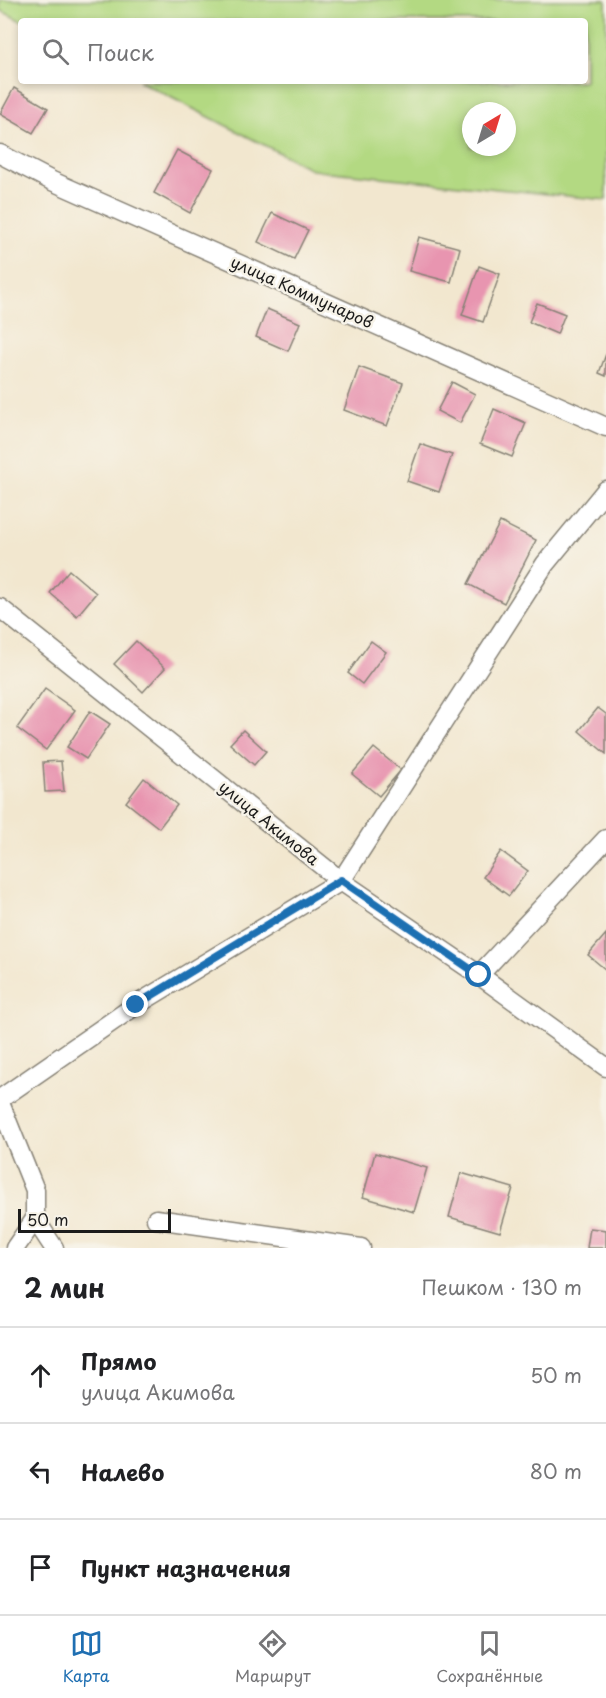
<!DOCTYPE html>
<html lang="ru">
<head>
<meta charset="utf-8">
<style>
  :root { --surface:#fff; --page:#f2f2f2; --text:#202124; --muted:#757577; --line:#e0e0e0; --accent:#1f6fb2 }
  body { margin:0; font-family:"Playpen Sans",sans-serif; background:var(--page); color:var(--text) }
  .compass { position:absolute; left:462px; top:102px; width:54px; height:54px; border-radius:50%; background:var(--surface); box-shadow:0 3px 9px #0003; rotate:38deg }
  .scale { position:absolute; left:18px; bottom:15px; width:153px; box-sizing:border-box; padding-left:6px; border:3px solid #1c1c1c; border-top:0; font-size:16px; line-height:21px; white-space:nowrap; color:#1c1c1c; -webkit-text-stroke:4px #f7f3e8; paint-order:stroke }
  .stop { position:absolute; width:18px; height:18px; margin:-14px; border:4px solid #1f6fb2; border-radius:50%; background:#fff }
  .stop.end { background:#1f6fb2; border-color:#fff; box-shadow:0 2px 6px #0008 }
  .list { margin:0; padding:0; list-style:none }
  h2 { display:flex; justify-content:space-between; align-items:center; height:78px; margin:0; padding:0 24px; font-size:26px }
  h2 small { font-size:20px; font-weight:400; color:var(--muted) }
  .list li { display:grid; grid-template-columns:39px 1fr auto; gap:18px; align-items:center; box-sizing:border-box; height:96px; padding:0 24px; border-top:2px solid var(--line) }
  .list b { display:block; font-size:22px; white-space:nowrap }
  .list p { margin:0; font-size:20px; white-space:nowrap; color:var(--muted) }
  .list em { font-size:20px; font-style:normal; color:var(--muted) }
  .icon { flex:none; width:33px; height:33px; fill:none; stroke:currentColor; stroke-width:2; stroke-linecap:round; stroke-linejoin:round }
  .map { position:relative; flex:none; width:606px; height:1248px; overflow:hidden }
  .search { position:absolute; background:var(--surface); box-shadow:0 3px 9px #0003; left:18px; right:18px; top:18px; height:66px; display:flex; align-items:center; gap:15px; box-sizing:border-box; padding:0 21px; border-radius:6px; color:var(--muted); font-size:22px }
  .sheet { height:366px; background:var(--surface) }
  nav { display:flex; justify-content:space-around; align-items:center; box-sizing:border-box; height:84px; border-top:2px solid var(--line); background:var(--surface); font-size:16px; color:var(--muted) }
  nav a { display:grid; justify-items:center; gap:3px }
  nav .on { color:var(--accent) }
  .map>svg:first-child { display:block }
  .green { fill:#b3d982; stroke:#687a4f; stroke-width:1.5; fill-rule:evenodd }
  .building { fill:#e895b0 }
  .lines { fill:none; stroke-linecap:round; stroke-linejoin:round }
  .minor-casing { stroke:#878276; stroke-width:21 }
  .minor { stroke:#fff; stroke-width:18 }
  .route { stroke:#1f6fb2; stroke-width:8 }
  .labels { text-anchor:middle; stroke-width:5; stroke-linejoin:round; paint-order:stroke }
  .street-label { font-size:16px; fill:#1c1c1c; stroke:#f7f3e8 }
</style>
</head>
<body>
<div class="map">
<svg width="606" height="1248" viewBox="0 0 606 1248">
  <rect width="100%" height="100%" fill="#f7f3e8"/>
  <filter id="ink" filterUnits="userSpaceOnUse"><feTurbulence type="fractalNoise" baseFrequency=".0167" numOctaves="2"/><feDisplacementMap in="SourceGraphic" scale="12" xChannelSelector="R" yChannelSelector="G"/><feConvolveMatrix kernelMatrix="1 2 1 2 8 2 1 2 1" color-interpolation-filters="sRGB"/></filter>
  <filter id="wash" filterUnits="userSpaceOnUse"><feTurbulence type="fractalNoise" baseFrequency=".008" numOctaves="4" result="noise"/><feDisplacementMap in="SourceGraphic" scale="24" xChannelSelector="R" yChannelSelector="G"/><feGaussianBlur stdDeviation="1.35" result="paint"/><feColorMatrix in="noise" values="0 0 0 0 0 0 0 0 0 0 0 0 0 0 0 0 0 1.4 0 .05"/><feComposite in="paint" operator="in"/></filter>
  <g filter="url(#wash)">
    <rect width="100%" height="100%" fill="#f2e7cf"/>
    <path class="green" d="M0,0h606v200l-293,-30 -174,-89h446v-60h-564l-21,-11zM471,111h36v36h-36z"/>
    <g id="blocks">
      <g class="building">
        <path d="M14,88l34,20 -15,25 -33,-19z"/>
        <path d="M177,150l36,19 -23,44 -36,-20z"/>
        <path d="M272,213l36,17 -14,29 -36,-17z"/>
        <path d="M419,237l41,11 -9,34 -42,-11z"/>
        <path d="M479,266l21,8 -17,48 -21,-7z"/>
        <path d="M537,303l28,11 -8,20 -28,-12z"/>
        <path d="M267,309l33,14 -12,28 -32,-14z"/>
        <path d="M606,354v22l-7,-3z"/>
        <path d="M359,367l44,16 -16,43 -43,-16z"/>
        <path d="M452,382l23,12 -15,29 -23,-12z"/>
        <path d="M494,409l32,14 -14,34 -32,-13z"/>
        <path d="M420,444l32,11 -13,37 -32,-11z"/>
        <path d="M500,522l36,18 -32,63 -36,-19z"/>
        <path d="M69,570l27,23 -19,23 -27,-23z"/>
        <path d="M136,641l29,27 -22,24 -29,-28z"/>
        <path d="M371,641l15,11 -24,32 -14,-11z"/>
        <path d="M45,689l30,21 -29,40 -29,-22z"/>
        <path d="M598,708l8,6v40l-27,-23z"/>
        <path d="M90,711l20,13 -24,35 -19,-12z"/>
        <path d="M243,730l23,21 -12,14 -24,-21z"/>
        <path d="M374,748l27,22 -22,26 -27,-22z"/>
        <path d="M61,761l3,30 -19,1 -2,-30z"/>
        <path d="M144,778l33,27 -18,23 -33,-26z"/>
        <path d="M501,851l27,20 -19,25 -26,-19z"/>
        <path d="M606,934v36l-18,-15z"/>
        <path d="M375,1153l52,15 -13,44 -51,-15z"/>
        <path d="M461,1173l52,15 -13,44 -51,-15z"/>
        <path d="M590,1228l16,2v18h-19z"/>
      </g>
    </g>
  </g>
  <g filter="url(#ink)">
    <use href="#blocks" fill-opacity="0" stroke="#878276" stroke-width="1.5"/>
    <g class="lines">
      <defs>
        <g id="minor">
          <path d="M0,154l52,27 554,246"/>
          <path d="M0,608l341,273 138,94 127,92"/>
          <path d="M479,975l127,-136"/>
          <path d="M0,1099l136,-94 205,-124 204,-317 61,-74"/>
          <path d="M0,1103l35,87v29l-20,29"/>
          <path d="M35,1219l19,29"/>
          <path d="M156,1219l205,29"/>
        </g>
      </defs>
      <use href="#minor" class="minor-casing"/>
      <use href="#minor" class="minor"/>
    </g>
  </g>
  <g class="lines" filter="url(#ink)">
    <path class="route" d="M136,1005l205,-125 138,95"/>
  </g>
  <g class="labels">
    <g class="street-label">
      <text transform="translate(302 292) rotate(24)" y="6">улица Коммунаров</text>
      <text transform="translate(269 823) rotate(39)" y="6">улица Акимова</text>
    </g>
  </g>
</svg>
<svg class="compass" viewBox="-18 -18 36 36"><path d="M0-13l5 13h-10z" fill="#e53935"/><path d="M0 13l5-13h-10z" fill="#757577"/></svg>
<div class="scale">50 m</div>
<div class="stop" style="left:479px;top:975px"></div>
<div class="stop end" style="left:136px;top:1005px"></div>
<div class="search"><svg class="icon" aria-label="search" viewBox="0 0 24 24"><circle cx="10" cy="10" r="6"/><path d="M15 15l6 6"/></svg>Поиск</div>
</div>
<section class="sheet">
<h2>2 мин<small>Пешком · 130 m</small></h2>
<ul class="list">
<li><svg class="icon" aria-label="ahead" viewBox="0 0 24 24"><path d="M12 20V5M6 11l6-6 6 6"/></svg><div><b>Прямо</b><p>улица Акимова</p></div><em>50 m</em></li>
<li><svg class="icon" aria-label="left" viewBox="0 0 24 24"><path d="M17 20v-9H6M10 6l-5 5 5 5"/></svg><div><b>Налево</b></div><em>80 m</em></li>
<li><svg class="icon" aria-label="arrive" viewBox="0 0 24 24"><path d="M6 21V4h12l-3 4 3 4H6"/></svg><div><b>Пункт назначения</b></div></li>
</ul>
</section>
<nav>
<a class="on"><svg class="icon" aria-label="map" viewBox="0 0 24 24"><path d="M3 6l6-2 6 2 6-2v14l-6 2-6-2-6 2zM9 4v14M15 6v14"/></svg>Карта</a>
<a><svg class="icon" aria-label="directions" viewBox="0 0 24 24"><path d="M12 3l9 9-9 9-9-9zM9 14v-3h6M13 9l2 2-2 2"/></svg>Маршрут</a>
<a><svg class="icon" aria-label="saved" viewBox="0 0 24 24"><path d="M7 4h10v16l-5-4-5 4z"/></svg>Сохранённые</a>
</nav>
</body>
</html>
